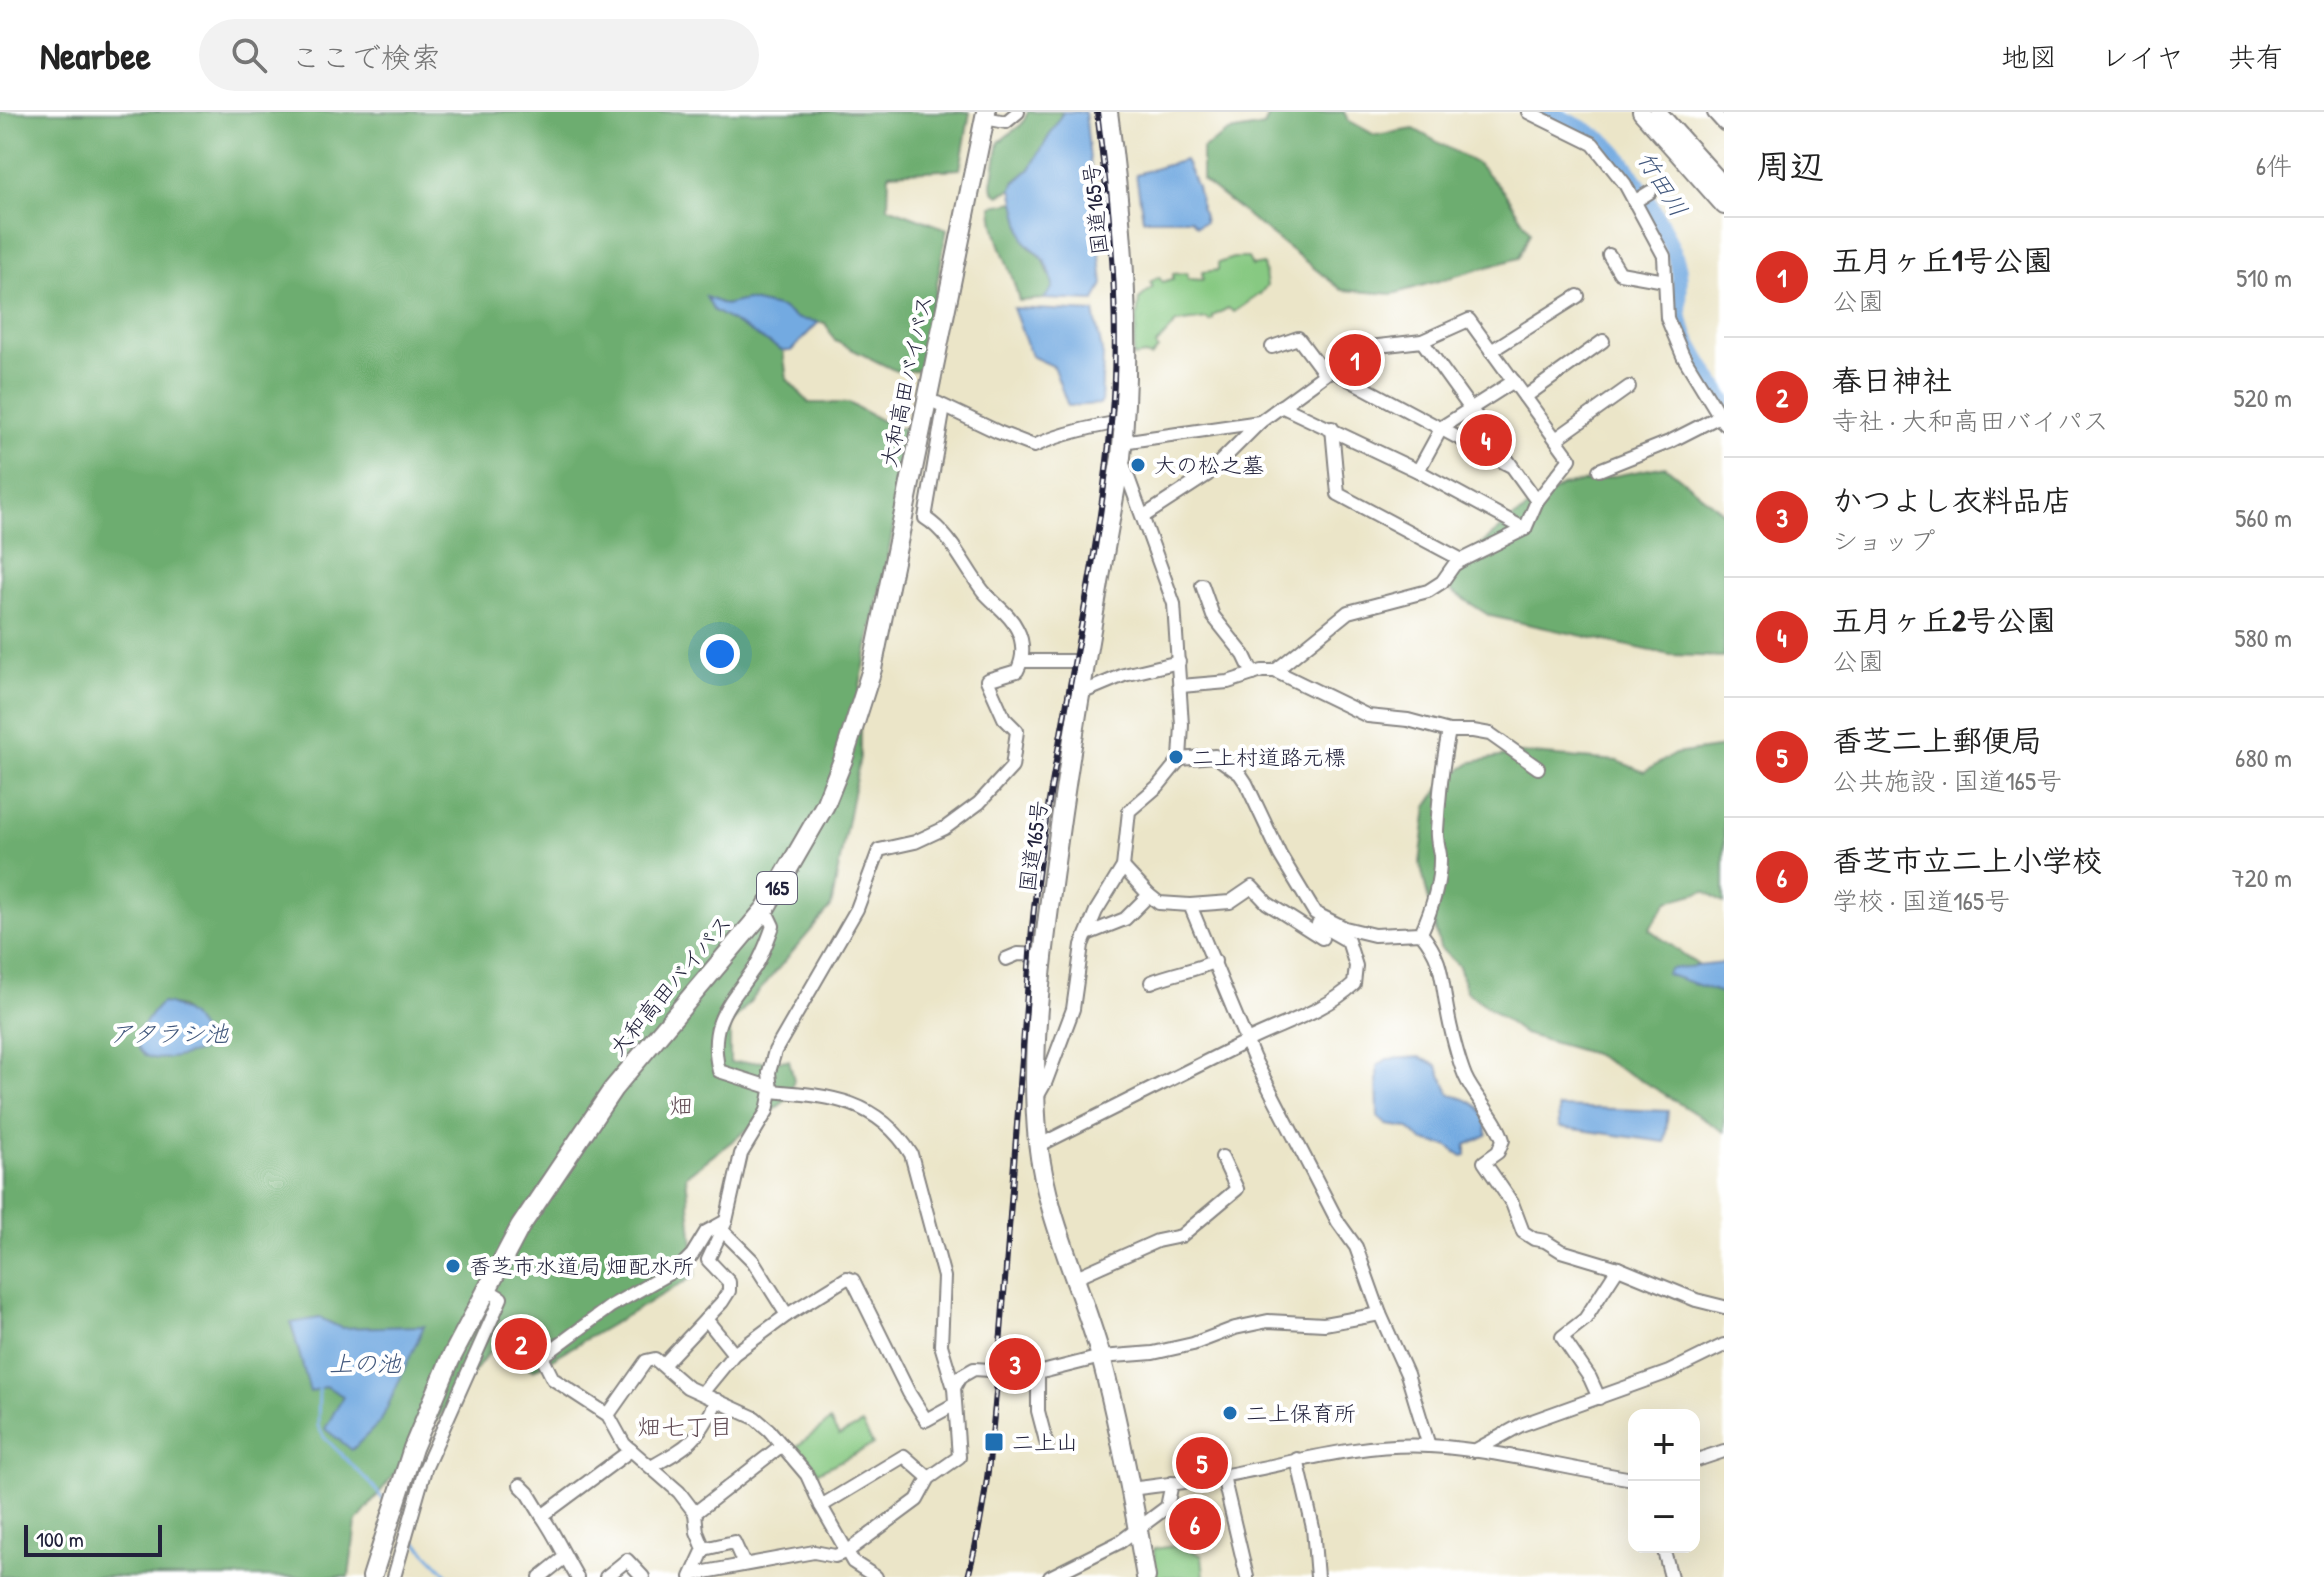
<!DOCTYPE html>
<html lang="ja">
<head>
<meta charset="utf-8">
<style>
  :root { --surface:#fff; --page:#f2f2f2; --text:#222; --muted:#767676; --line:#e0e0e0; --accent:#d93025 }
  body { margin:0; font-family:"Patrick Hand","Klee One",sans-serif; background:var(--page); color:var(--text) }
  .controls { position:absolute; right:24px; bottom:24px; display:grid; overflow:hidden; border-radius:16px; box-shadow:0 8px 32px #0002 }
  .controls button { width:72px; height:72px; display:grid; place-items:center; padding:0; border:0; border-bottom:2px solid var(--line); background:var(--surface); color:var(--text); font:40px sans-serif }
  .scale { position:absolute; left:24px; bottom:20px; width:138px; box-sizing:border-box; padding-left:8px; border:4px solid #22223b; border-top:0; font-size:22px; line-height:28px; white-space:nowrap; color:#22223b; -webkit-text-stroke:6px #fff; paint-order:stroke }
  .you { position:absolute; left:720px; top:542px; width:28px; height:28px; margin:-20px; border:6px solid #fff; border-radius:50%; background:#1a73e8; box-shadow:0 0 0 12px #1a73e833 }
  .badge { display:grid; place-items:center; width:52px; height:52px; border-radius:50%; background:var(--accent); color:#fff; font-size:26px; font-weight:700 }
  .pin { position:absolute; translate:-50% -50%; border:4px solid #fff; box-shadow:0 2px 8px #0006 }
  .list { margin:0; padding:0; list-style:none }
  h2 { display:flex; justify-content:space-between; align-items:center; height:104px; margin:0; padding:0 32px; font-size:34px }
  h2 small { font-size:26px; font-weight:400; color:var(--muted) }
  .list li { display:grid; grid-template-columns:52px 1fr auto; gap:24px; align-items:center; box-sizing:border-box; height:120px; padding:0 32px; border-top:2px solid var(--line) }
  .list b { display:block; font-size:30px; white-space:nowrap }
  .list p { margin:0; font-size:26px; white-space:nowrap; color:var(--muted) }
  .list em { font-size:26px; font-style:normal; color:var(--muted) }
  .icon { flex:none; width:44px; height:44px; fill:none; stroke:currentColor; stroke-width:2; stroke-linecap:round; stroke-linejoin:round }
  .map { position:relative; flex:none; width:1724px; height:1465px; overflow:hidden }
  header { display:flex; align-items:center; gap:48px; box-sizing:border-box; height:112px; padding:0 40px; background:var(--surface); border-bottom:2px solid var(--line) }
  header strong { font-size:38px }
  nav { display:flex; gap:44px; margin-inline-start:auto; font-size:28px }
  .search { width:560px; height:72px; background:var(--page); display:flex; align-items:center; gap:20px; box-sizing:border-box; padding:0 28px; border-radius:44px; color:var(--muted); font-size:30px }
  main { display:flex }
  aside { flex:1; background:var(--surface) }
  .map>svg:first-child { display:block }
  .green { fill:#87c982; stroke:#54765e; stroke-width:2 }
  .forest { fill:#6dad70; stroke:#486856; stroke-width:2; fill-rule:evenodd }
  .water { fill:#73aae1; stroke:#4a668e; stroke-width:2 }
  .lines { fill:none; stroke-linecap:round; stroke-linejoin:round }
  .stream { stroke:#73aae1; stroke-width:3 }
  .river { stroke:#73aae1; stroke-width:16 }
  .minor-casing { stroke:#868482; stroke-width:16 }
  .major-casing { stroke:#868482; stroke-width:20 }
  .highway-casing { stroke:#868482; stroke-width:22 }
  .minor { stroke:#fff; stroke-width:12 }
  .major { stroke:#fff; stroke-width:16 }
  .highway { stroke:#fff; stroke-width:18 }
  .rail-casing { stroke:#22223b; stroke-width:6 }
  .rail { stroke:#fff; stroke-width:3; stroke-dasharray:9; stroke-linecap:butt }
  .poi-dot { fill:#1f6fb2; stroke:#fff; stroke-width:3 }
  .labels { text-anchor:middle; stroke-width:8; stroke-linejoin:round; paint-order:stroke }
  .shield { fill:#fff; stroke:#646476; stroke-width:2 }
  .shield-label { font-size:20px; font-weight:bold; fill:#22223b }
  .street-label { font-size:22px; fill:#22223b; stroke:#fff }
  .poi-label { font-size:22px; fill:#22223b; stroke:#fff; text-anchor:start }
  .water-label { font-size:24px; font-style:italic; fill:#42587d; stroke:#fff }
  .neighbourhood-label { font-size:24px; fill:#644f57; stroke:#fff }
</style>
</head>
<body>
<header>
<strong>Nearbee</strong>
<div class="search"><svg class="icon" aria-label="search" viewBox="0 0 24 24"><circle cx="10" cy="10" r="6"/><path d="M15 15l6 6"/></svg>ここで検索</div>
<nav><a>地図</a><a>レイヤ</a><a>共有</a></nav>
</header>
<main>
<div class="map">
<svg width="1724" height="1465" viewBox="0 0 1724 1465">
  <rect width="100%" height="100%" fill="#fff"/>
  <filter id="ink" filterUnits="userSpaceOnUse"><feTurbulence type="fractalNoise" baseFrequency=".0125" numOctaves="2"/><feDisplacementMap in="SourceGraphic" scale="16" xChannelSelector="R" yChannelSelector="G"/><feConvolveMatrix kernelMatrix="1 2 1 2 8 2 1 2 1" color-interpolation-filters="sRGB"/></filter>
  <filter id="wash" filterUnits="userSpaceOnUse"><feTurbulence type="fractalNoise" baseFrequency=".006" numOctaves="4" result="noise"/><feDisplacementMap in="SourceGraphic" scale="32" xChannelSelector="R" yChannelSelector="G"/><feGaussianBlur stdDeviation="1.8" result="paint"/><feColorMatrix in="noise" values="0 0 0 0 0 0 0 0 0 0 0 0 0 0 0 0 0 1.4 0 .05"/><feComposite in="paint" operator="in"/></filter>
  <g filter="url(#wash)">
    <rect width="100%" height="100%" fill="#ebe5c8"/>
    <g class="green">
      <path d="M1233,146h15l4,8 11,-2 4,21 -7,9 -26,18 -6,-4 -15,8v4l-3,2 -3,-3 -31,4 -20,22 2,4 -7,8 -6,-2 -12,2 6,-58 14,-12 -3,-5 9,-5 3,5 11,-3v-5l14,-1 1,6 15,1 -1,-8 16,-2v-7z"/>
      <path d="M830,1309l9,15 23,-12 11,21 -55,27 -11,-16 -7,5 -8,-11z"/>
      <path d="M1174,1434l17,4 11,6 2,21h-50v-28z"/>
    </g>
    <g class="forest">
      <path d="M0,0h970l-10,57 -71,4 -1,34 59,22 -26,142h-25l-61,-30 -10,-18 -27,-4 -17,-11 -35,-8 -21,5 -17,-7 5,12 70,41 4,28 22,24h40l46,25h16l-21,117 -30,140v72l-29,150 -101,118v38l59,-3 5,20 -6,19 -102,77 10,99 -163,95 -41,-21 -136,174 -7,54h-349zM162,891l19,4 6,9 -51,17c12,-9 14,-22 26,-30zM320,1206l21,10 83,-2 -81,70 -17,-10 -16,5 -19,-67z"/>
      <path d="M1028,0h35l-33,57 -16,13 -2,7 -13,6 -6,-4 -1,-7 7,-42 23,-18z"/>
      <path d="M1271,0h73l4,8 27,15 39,-6 65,36 26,28 25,39 -11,26 -126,36 -51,-4 -140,-110v-31l27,-17 35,-6z"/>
      <path d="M1015,90l9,37 3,6 16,14 11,28 -10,12 -25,2c-7,-33 -26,-61 -27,-95z"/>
      <path d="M1665,354l59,47v144l-54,-2 -180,-39 -39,-25 3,-24 58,-48 50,-33z"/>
      <path d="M1724,635v156l-19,-12 -37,10 -19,28 75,55v148l-66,-42 -65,-36 -69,-20 -58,-43 -7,-25 -19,-18 -20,-85 7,-56 19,-28 27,-17 47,-9 98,8 26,11 31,-18z"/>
    </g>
    <g class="water">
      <path d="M1063,0h22l18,172 -8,17 -51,-2 9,-12c-1,-9 -4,-20 -9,-27 -6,-9 -15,-12 -20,-21l-12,-50 2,-6 16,-14z"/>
      <path d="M1185,48l12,27 8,35 -8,4 -7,-7h-47l-7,-45z"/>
      <path d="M706,185l19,8 21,-5 35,8 17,11 21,3 -28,29h-8l-70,-41z"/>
      <path d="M1013,196l81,4 9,44 -2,48 -33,2 -15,-40 -22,-10z"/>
      <path d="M1724,851v31l-58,-20 4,-5z"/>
      <path d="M162,891c19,2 39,19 44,39l-5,9c-22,5 -66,22 -65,-18 12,-9 14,-22 26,-30z"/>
      <path d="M1420,945l17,9 13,28c27,9 34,11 37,41l-21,10v10l-4,1 -15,-10 -24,-5 -15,-13 -21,-3 -9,-8 -1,-51 10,-7z"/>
      <path d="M1558,995l110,4 -3,31 -106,-15z"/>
      <path d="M320,1206l21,10 83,-2 -43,95 -29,29 -27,-21 18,-33 -17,-10 -16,6 -19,-69z"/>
    </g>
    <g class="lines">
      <g class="stream">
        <path d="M319,1276l-1,38 6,11 49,49 14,19"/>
        <path d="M411,1425l39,40"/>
      </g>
      <path class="river" d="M1549,0c20,10 42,19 59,33 22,19 63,92 70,121 5,19 -3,40 4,60 8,24 29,52 42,75"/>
    </g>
  </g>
  <g filter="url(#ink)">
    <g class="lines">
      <defs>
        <g id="minor">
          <path d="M1528,0l65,32 32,40 39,72 3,62 16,38 41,67"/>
          <path d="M1714,1l10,11"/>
          <path d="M985,6l21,4 12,-10"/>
          <path d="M1634,90l16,-10"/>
          <path d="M1609,143l11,18 45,8"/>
          <path d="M1422,229l115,160"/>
          <path d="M1272,235l26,-9 27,36"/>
          <path d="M1491,239l87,-55"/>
          <path d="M1331,258l178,95"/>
          <path d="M1525,285l78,-56"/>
          <path d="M937,291l61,29 36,14c28,-13 59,-19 90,-25"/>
          <path d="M1281,294l137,65 107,58"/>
          <path d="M1260,310l101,-74 61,-7 47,-21 101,139 -33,42 -12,28 -63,31 -124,-66 -6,-66"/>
          <path d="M1556,327l73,-52"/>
          <path d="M1122,330l138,-20 -53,53 -63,41"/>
          <path d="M1599,358l70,-28 51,-26"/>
          <path d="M1418,359l24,-44 72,-46"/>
          <path d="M1202,473l11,31 31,39 9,19"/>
          <path d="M1022,549h55l9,3"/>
          <path d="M1275,559l73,-59 80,-21 14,-9 12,-17 8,-5"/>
          <path d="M1181,574l47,-4 34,-11h13l93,45 40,4 41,11h24l17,3 48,34"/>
          <path d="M1081,581l43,-18 55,-13"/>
          <path d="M1180,647l35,-3 25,18 6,9 34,72 35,58 30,15 29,7 47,-2c22,27 20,44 26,76 3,18 11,50 18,67 9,21 31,41 38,64l-5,12 -14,10 28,41 11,29 11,7 11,2 16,10 57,17"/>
          <path d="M1123,755l26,28"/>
          <path d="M1190,793l40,-3 22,-15 15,16 55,35"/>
          <path d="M765,797l8,17c-5,13 -10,29 -18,41 -26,38 -48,55 -36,104l50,16"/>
          <path d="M1421,821c11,-24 20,-50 19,-78 -1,-8 -4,-16 -3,-25 2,-33 5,-66 12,-99"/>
          <path d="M1087,822l38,-15 24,-24 10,8 31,2 64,154 84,163 18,25 24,67 27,60 22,72"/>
          <path d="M1006,847l12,-5 26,1"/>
          <path d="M1151,870c22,-9 43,-11 64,-21"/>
          <path d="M1037,985l9,-16 27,-72 9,-64 14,-34 27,-44 6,-56 29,-25 22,-27 2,-34 -8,-121 -52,-143"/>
          <path d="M1038,1034c70,-35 139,-70 209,-105 36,-18 77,-29 107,-57l2,-18 -8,-25 -30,-17"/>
          <path d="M722,1118l31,31 34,54"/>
          <path d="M1074,1166l83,-37 24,-5 56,-47 -15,-32"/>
          <path d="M706,1207l28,35"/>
          <path d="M663,1253l59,-63 7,-11v-9l-21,-22 18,-39"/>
          <path d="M1038,1261v38l9,34"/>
          <path d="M954,1276l6,-11 14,-8 64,4 63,-16 52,-4 40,-9 42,-16 33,-7 56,3 56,-10"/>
          <path d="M702,1281l32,-39 53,-39 60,-37 6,2 56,113 17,27 29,-16"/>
          <path d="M1599,1286l-9,-20 -28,-41 23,-18 33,-51 78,32 28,7"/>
          <path d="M608,1303l38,-54 9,-2 32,28 68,31 14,12 38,45 14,31 32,56 23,15"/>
          <path d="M1474,1339l47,-26 148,-53 55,-27"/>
          <path d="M1297,1347l16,69 4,49"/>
          <path d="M1694,1349l30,-10"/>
          <path d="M651,1355c39,-22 47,-26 66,-67"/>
          <path d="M1223,1364l24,101"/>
          <path d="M520,1373l8,8 14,23"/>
          <path d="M1130,1377c30,-4 61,-7 91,-13 70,-12 136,-34 209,-30 69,4 136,23 204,33"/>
          <path d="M821,1394l83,-50 25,22"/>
          <path d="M695,1401l87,-68"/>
          <path d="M1663,1435l8,30"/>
          <path d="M704,1437l30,-7 10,22"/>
          <path d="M694,1462l120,-22 21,4 13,-5 69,-51 12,-22 30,-21 -5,-69 -13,-43 3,-68 -33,-123c-34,-55 -81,-58 -140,-63"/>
          <path d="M394,1465l31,-108 76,-171 -15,-9"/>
          <path d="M540,1465l25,-20"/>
          <path d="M577,1465c-12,-20 -21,-41 -35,-61l89,-66"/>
          <path d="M606,1465l21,-17 16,17"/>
          <path d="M691,1465l13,-28 -7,-17 -2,-19 -16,-21 -55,-48 -16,-29 -55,-36 -11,-22 69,-51 69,-39 12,-12 14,-23 20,-11 15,-67 26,-43 4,-20 -2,-19 6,-21 82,-142 22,-59 36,-8 30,-14 34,-25 33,-36 5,-36 -13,-13 -17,-38 30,-9c7,-13 7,-29 0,-42 -7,-15 -23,-25 -34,-38 -18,-23 -32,-57 -58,-73l19,-111"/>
          <path d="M1050,1465l70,-35 47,-35 5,-24"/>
        </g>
        <g id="major">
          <path d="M1641,0l83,94"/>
          <path d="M1658,0l66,74"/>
        </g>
        <g id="highway">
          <path d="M1108,0c15,115 25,230 13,345 -24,138 -49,275 -67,413 -12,90 -25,182 -16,272 8,75 43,144 63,215 19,72 33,147 45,220"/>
          <path d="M372,1465l41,-129 37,-88 70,-133 93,-138 152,-180 60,-104 18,-45 29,-91 114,-557"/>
        </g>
      </defs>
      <use href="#minor" class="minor-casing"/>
      <use href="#major" class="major-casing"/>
      <use href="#highway" class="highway-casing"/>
      <use href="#minor" class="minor"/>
      <use href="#major" class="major"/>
      <use href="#highway" class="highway"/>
      <defs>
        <path id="rail" d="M968,1465c22,-84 27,-171 34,-257 11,-131 19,-261 30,-392 16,-170 64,-335 79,-505 10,-104 -1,-209 -14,-311"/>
      </defs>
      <use href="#rail" class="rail-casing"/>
      <use href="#rail" class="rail"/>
    </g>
  </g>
  <g class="poi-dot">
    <circle cx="1138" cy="353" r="8"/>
    <circle cx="1176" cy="645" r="8"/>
    <circle cx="453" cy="1154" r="8"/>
    <circle cx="1230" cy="1301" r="8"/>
    <rect x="984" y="1320" width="20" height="20" rx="4"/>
  </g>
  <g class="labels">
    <rect class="shield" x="757" y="760" width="40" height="32" rx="6"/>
    <g class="shield-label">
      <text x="777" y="783">165</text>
    </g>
    <g class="street-label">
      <text transform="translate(1095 97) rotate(-96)" y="8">国道165号</text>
      <text transform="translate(906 269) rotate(-78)" y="8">大和高田バイパス</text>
      <text transform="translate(1033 734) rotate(-82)" y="8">国道165号</text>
      <text transform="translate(670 873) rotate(-50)" y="8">大和高田バイパス</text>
    </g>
    <g class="poi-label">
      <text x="1154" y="361">大の松之墓</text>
      <text x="1192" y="653">二上村道路元標</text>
      <text x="469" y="1162">香芝市水道局 畑配水所</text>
      <text x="1246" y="1309">二上保育所</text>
      <text x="1012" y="1338">二上山</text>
    </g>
    <g class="water-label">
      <text transform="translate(1662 72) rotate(58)" y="8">竹田川</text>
      <text x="169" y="930">アタラシ池</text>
      <text x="365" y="1260">上の池</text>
    </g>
    <g class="neighbourhood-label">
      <text x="681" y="1002">畑</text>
      <text x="685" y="1323">畑七丁目</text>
    </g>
  </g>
</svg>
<div class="controls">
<button>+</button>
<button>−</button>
</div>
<div class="scale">100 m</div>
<div class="you"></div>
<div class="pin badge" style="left:1355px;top:248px">1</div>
<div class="pin badge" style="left:521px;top:1232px">2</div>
<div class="pin badge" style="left:1015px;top:1252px">3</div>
<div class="pin badge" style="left:1486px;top:328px">4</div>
<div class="pin badge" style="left:1202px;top:1351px">5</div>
<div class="pin badge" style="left:1195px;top:1412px">6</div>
</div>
<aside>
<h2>周辺<small>6件</small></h2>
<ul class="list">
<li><span class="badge">1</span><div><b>五月ヶ丘1号公園</b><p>公園</p></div><em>510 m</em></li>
<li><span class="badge">2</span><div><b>春日神社</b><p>寺社 · 大和高田バイパス</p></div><em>520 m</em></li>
<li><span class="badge">3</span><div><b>かつよし衣料品店</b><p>ショップ</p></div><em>560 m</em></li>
<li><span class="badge">4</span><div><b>五月ヶ丘2号公園</b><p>公園</p></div><em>580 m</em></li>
<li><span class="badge">5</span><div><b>香芝二上郵便局</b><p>公共施設 · 国道165号</p></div><em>680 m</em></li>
<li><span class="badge">6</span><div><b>香芝市立二上小学校</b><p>学校 · 国道165号</p></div><em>720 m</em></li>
</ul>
</aside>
</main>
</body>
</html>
